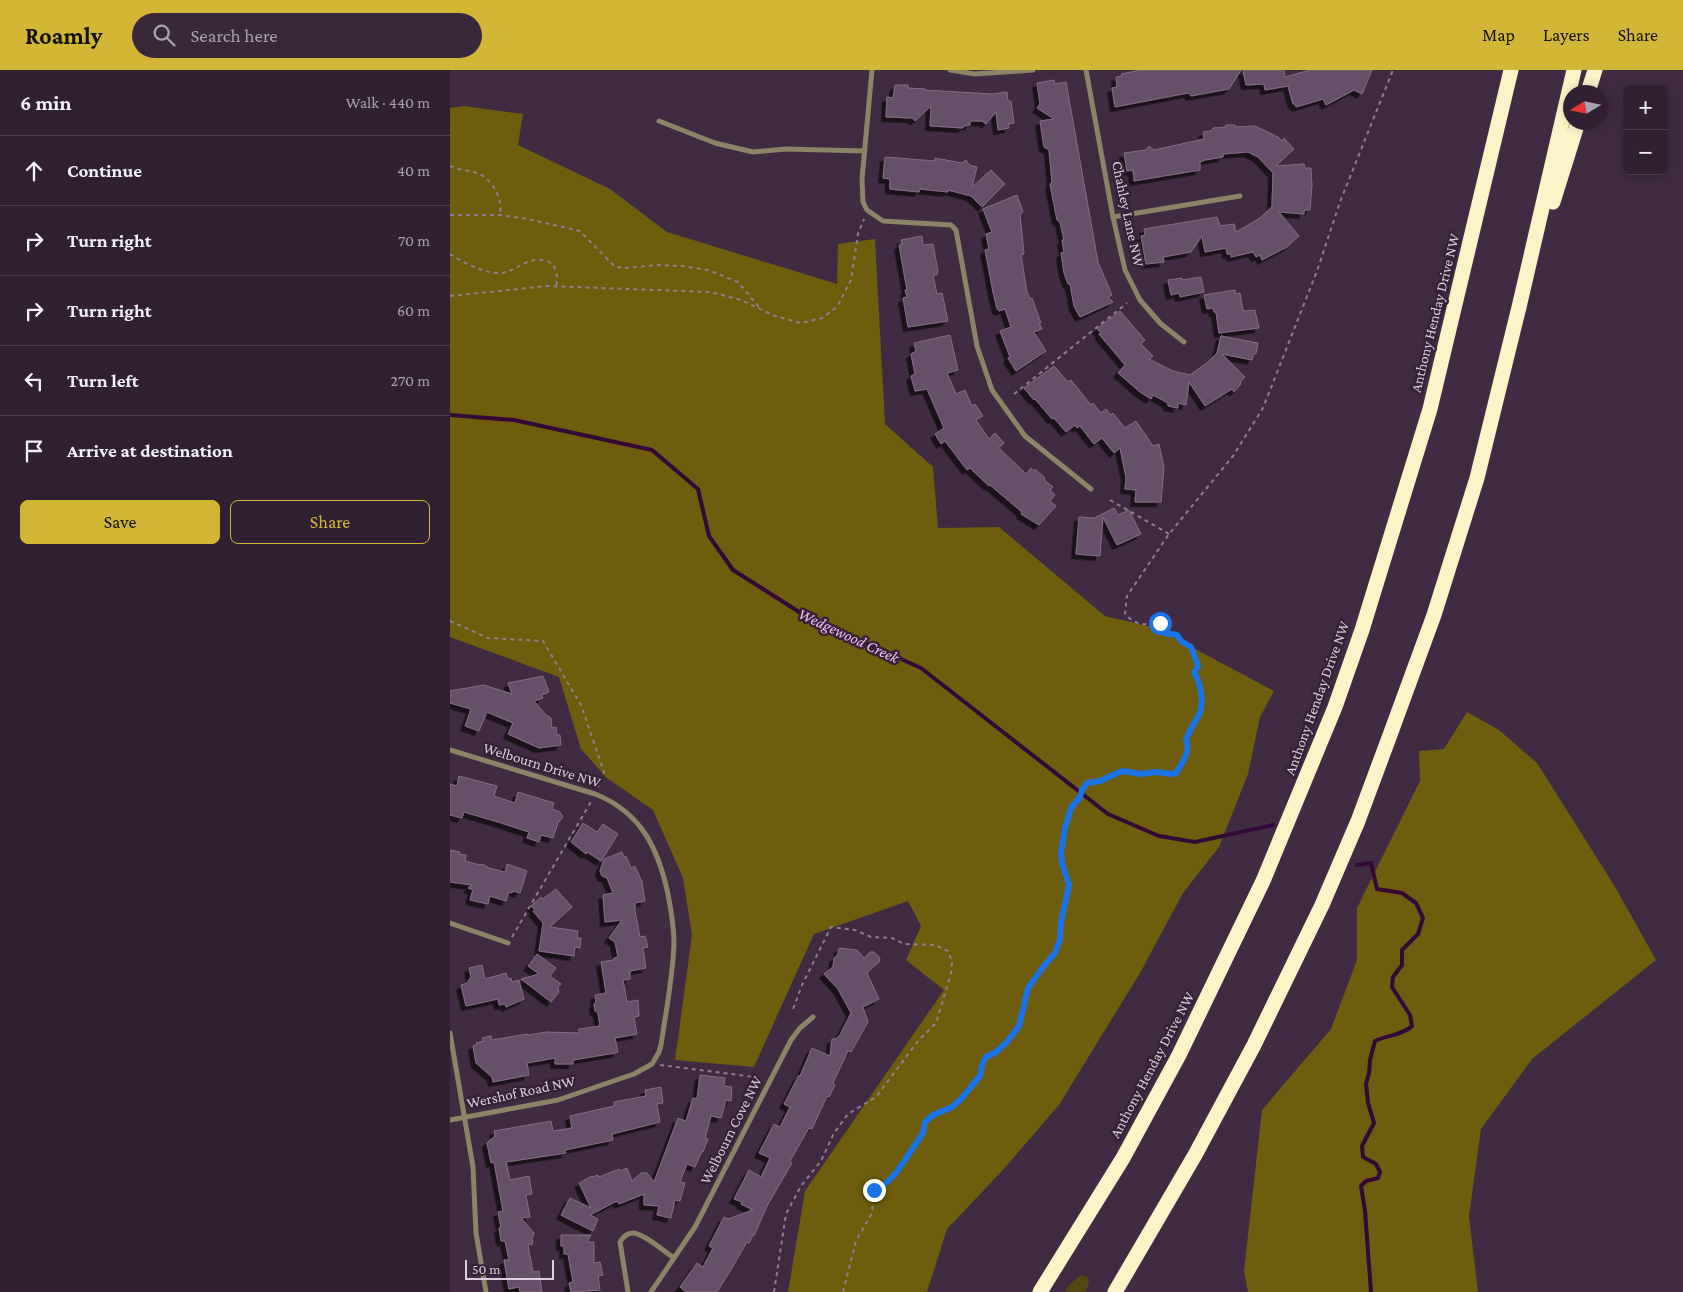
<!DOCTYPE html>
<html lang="en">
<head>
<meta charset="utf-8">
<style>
  :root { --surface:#312032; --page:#39283a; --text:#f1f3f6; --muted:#a8a3ac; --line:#4c3e4d; --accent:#d3b635 }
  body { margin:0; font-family:"Crimson Pro",serif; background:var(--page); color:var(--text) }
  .controls { position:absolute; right:15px; top:15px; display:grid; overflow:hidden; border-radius:8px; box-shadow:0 2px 12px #0003 }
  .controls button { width:45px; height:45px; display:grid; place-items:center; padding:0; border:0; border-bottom:1px solid var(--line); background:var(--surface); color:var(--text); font:25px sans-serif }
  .compass { position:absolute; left:1113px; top:15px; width:45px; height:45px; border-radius:50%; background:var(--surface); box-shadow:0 2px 12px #0003; rotate:260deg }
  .scale { position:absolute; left:15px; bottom:12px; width:89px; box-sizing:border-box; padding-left:5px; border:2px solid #dccedc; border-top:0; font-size:14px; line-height:18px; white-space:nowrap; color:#dccedc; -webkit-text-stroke:4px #362137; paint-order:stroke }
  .stop { position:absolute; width:15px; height:15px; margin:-11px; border:4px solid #1a73e8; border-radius:50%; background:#fff }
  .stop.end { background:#1a73e8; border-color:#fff; box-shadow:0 1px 5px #0008 }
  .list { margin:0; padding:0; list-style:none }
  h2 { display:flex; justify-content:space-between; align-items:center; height:65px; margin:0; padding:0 20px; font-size:21px }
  h2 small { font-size:16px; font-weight:400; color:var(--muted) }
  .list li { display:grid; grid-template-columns:32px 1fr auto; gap:15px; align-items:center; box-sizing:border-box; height:70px; padding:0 20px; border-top:1px solid var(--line) }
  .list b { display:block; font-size:19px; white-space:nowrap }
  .list em { font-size:16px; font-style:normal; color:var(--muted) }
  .actions { display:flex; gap:10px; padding:15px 20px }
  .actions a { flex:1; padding:11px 0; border:1px solid var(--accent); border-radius:8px; text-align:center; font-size:18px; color:var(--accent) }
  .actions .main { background:var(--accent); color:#111 }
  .icon { flex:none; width:28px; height:28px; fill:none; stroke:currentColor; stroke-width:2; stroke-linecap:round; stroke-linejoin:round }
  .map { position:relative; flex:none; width:1233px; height:1222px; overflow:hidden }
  header { display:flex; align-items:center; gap:30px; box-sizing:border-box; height:70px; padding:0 25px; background:var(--accent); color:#111 }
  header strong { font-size:24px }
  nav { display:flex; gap:28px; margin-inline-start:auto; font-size:18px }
  .search { width:350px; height:45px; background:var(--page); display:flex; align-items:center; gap:12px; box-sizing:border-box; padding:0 18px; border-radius:28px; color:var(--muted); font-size:19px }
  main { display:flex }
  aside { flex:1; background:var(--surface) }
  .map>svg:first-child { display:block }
  .green { fill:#524612 }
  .forest { fill:#6d5d0d }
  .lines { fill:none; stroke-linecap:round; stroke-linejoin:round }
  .stream { stroke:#350937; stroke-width:4 }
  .building { fill:#664f67; stroke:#856c86; filter:url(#shadow) }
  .path { stroke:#907e90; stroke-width:2; stroke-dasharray:4 4; stroke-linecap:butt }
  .minor { stroke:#8b8467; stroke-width:5 }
  .motorway { stroke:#fdf3c8; stroke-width:15 }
  .route { stroke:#1a73e8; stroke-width:6 }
  .labels { text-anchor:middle; stroke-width:5; stroke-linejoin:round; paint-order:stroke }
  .street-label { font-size:15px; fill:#dccedc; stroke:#362137 }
  .water-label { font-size:16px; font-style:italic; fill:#f7bff9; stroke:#362137 }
</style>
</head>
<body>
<header>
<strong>Roamly</strong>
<div class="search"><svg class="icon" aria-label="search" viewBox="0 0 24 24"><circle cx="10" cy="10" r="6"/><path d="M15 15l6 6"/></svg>Search here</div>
<nav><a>Map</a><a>Layers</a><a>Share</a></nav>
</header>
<main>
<aside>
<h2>6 min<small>Walk · 440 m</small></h2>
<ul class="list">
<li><svg class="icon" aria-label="ahead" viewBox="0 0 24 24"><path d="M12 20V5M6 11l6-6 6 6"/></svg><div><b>Continue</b></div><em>40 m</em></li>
<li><svg class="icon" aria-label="right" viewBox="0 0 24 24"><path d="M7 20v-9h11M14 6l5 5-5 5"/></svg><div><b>Turn right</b></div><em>70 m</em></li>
<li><svg class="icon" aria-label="right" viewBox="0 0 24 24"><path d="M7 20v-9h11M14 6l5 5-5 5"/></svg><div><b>Turn right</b></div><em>60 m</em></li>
<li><svg class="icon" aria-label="left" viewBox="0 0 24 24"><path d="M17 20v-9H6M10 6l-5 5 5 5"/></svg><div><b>Turn left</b></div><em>270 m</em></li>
<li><svg class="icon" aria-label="arrive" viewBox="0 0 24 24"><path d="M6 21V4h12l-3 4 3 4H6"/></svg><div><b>Arrive at destination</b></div></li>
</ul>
<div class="actions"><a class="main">Save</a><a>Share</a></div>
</aside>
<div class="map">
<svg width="1233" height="1222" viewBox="0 0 1233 1222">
  <defs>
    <filter id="shadow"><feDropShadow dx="-4.5" dy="4.5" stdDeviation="0" flood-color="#0009"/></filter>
  </defs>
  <rect width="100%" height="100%" fill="#412b42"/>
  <path class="green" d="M631,1205l6,1 2,5 -3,11h-21l4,-7z"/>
  <g class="forest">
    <path d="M14,36l59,8 -5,31 92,44 57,43 170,52 1,-40 37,-5 10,185 48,43 5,61 61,-1 106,89 51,12 118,63 -14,26 -12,57 -29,73 -36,46 -43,80 -81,132 -57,66 -55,58 -20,63h-139l17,-101 139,-201 -38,-30 15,-34 -13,-25 -94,33 -60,133 -79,-7 17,-125 -9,-57 -30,-68 -46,-32 -26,-29 -22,-72 -109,-40v-529z"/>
    <path d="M1017,642l32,18 38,33 77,122 42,75 -124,99 -51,70 -12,87 9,76h-230l-4,-21 18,-161 69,-81 26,-69v-52l63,-127 -1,-30 25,-2z"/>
  </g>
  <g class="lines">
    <g class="stream">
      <path d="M0,345l64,5 138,30 46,39 11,47 24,34 74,47 114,51 187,146 51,22 36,6 78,-17"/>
      <path d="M907,795l14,-2 6,26 25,4 14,10 7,15 -5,16 -16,16v15l-9,12 -1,10 18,28 2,11c-9,9 -24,9 -37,15l-5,19 -1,13 -3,11 2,19 6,20 -12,23 1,11 13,7 4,8 -2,6 -12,3 -5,5 4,25 6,81"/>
    </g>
  </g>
  <g class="building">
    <path d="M691,0h100l-12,19 -38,7 -3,-3 -73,14 -3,-19 5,-1 -1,-10 6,-1 -1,-2z"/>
    <path d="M793,0h41l1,7 25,-7h62l-10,24 -8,-4 -28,15 -3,-6 -27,8 -1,-3h-2l-5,-18 -23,4 -1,-6 -18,1z"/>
    <path d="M604,10l1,4 11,-2 32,180 14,33 -4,2 5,5 -33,15 -6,-11 -4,-22h-2l-4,-11 -3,-20 3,-1 -2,-12h2l-4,-18 -3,-2 -7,-36 2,-2 -3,-32 -5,-3 -4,-26 14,-2 -17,-11 3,-4 -3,-21z"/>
    <path d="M445,15h13v3l17,1v1l67,4 15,-2 1,9h3l3,22 -6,1 1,4 -11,2 -2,-18 -10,12 -4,-3h-12v4l-7,1v2l-31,-2h-2l1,-20 -16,15 -3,-3 -26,-1 1,-20 6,1z"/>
    <path d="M776,55h9v2l20,-1 23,11 4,4 2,-3 10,11 -18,17 28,-2 1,4h6l1,17 -2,25h-6v4l-25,-2 20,24 -12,11 -25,13 -2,-5 -4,2 -3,-5 -22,5v-3h-4l-1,-6 -21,4 -3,-16 -11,16 -28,5 1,5 -18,2 -5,-28 4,-1 -1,-6 73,-12 3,9 14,-2 2,8 24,-14 12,-11 1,-34 -15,-16 -10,-5 -25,2v3l-18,3 -5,2v8l-66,11 -1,-11 -6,1 -3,-18 22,-3 3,-4 5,4 50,-11 -1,-7 8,-1 2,-3 13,-1z"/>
    <path d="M435,87l50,4v-3l27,5 4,-3 3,5 8,2 -5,20 19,-17 14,14 -23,23 -11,-11 -23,-6v2l-28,-3 -1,3 -29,-3v-10l-7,-1z"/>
    <path d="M567,125l6,17 -3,2 4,40 -3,1 6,37 3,7 2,-1 9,25h-2l3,6 -8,3 12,19 -30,20 -8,-13 2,-1 -10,-26 11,-4 -6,-18 -6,2 -2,-2 -4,-17 -8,-42 4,-1 -3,-15 6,-2 -9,-23z"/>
    <path d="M472,166l1,9 10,-1 5,27 -1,4h-4l4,19 5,-1 6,28 -40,6 -5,-29 4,-1 -2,-7h2l-8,-45 3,-1 -1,-4z"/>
    <path d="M751,207l3,15 -24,5 -1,-4 -8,2 -3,-15 14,-2v2z"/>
    <path d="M785,220l1,4 4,-1 3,18 12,-1 4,18 -40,5 -3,-21h-2l-1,-4 -6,1 -3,-14z"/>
    <path d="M670,241l25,29 -4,4 12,12 -4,3 24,12 17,4 18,-13 9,-9 4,-17 37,7 -2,11 -2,-1 -2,7 -30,-6 23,23 -5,5 1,2 -7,8 -2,-3 -27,17 -16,-24 -3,23 -8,-2v5l-10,-2v-3l-15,-8 -2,4 -11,-7 -22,-19 7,-8 -26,-31 2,-1 -4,-4z"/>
    <path d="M500,265l8,35 -11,3 9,21 9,-4 7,16 3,-2 8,12 -7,4 13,19 6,-6 9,10 -5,5 27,26 5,-6 3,3 1,-2 10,9 -1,2 9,7 -3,3 5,5 -5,6 6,5 -17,19 -18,-11 1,-2 -32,-27 -1,1 -19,-18 -3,2 -22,-29 -4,3 -6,-10 9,-6 -17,-39 -12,2 -4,-15 4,-2 -4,-20 5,-3 -2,-8z"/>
    <path d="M604,296l14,16 3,-2 20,25 2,-2 8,10 5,-4 5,6 2,-2 12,15 11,-7 17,25 6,-2 5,24 -3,34h-26l1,-12 -11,-1 1,-12 -6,-29 -6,5 -12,-15 -8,6 -14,-18 -3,2 -2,-3 -9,7 -12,-14 -2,1 -17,-20 -1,1 -10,-12z"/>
    <path d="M664,438l4,7 11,-5 12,24 -24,11 -14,-28 -3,39 -24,-2 3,-37 15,1z"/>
    <path d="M93,606l6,16 -7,3 1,3 -9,3 12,14 5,3 1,10 4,-1 1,8h3l1,10 -22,3 -31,-14 5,-11 -26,-11 -8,19 -14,-5 6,-17 -21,-6v-12l34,-6 28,9 -4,-11z"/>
    <path d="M9,706l38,10 -3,10 21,7 3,-11 36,11 -2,6 8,3 3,5 -5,6 -5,15 -12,-3 -2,7 -12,-4 2,-6 -31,-10 -34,-10 -2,6 -12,-3v-31l7,2z"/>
    <path d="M133,753l14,9 6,-8 15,10 -17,27 -14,-9 -1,2 -15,-12z"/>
    <path d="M0,780l10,2 -1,2 7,1 -1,6 15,4 2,-1 7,4 16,4 2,-8 20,7 -7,22 -7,-2 -1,2 -3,-1 -3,9 -16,-5 -2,8 -18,-4 3,-10 -5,-2 4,-3 -22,-3z"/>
    <path d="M172,782l2,5 2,-1 5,12 4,-2 7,16 3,19 -10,2v8l5,26 5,-1 3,11 -5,1 3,20 -16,3v8l-7,1 4,22 11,-2 1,16 -5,1 3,17 -22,4 3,14 -3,1 -42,7v4h-18v-6l-28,5 2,12 -36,7 -1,-5 -16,-14 -3,-17 4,-1 -1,-2 7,-2 -1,-3 9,-2 1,4 35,-6 1,1 19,-3 32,1v-4l21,-3 -2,-13 -3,-2 -1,-7 2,-2 -1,-7 11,-2 -5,-31 13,-2v-2l4,-1 -3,-15 -6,-4 13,-18 -17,2 -2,-27 10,-2 -6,-15 -5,-2 -2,-5 4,-12z"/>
    <path d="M106,819l16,18 -22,20 28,4 -1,7h4l-1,10 -5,-1 -1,9 -35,-5 4,-28 -10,-12 2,-1 -4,-4 10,-9 2,2z"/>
    <path d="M389,878l18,2 7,8 6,-6h4l6,6 -1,4 -12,11 12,26 -16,8 5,15 -17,30 -3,-1 -15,32 2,2 -6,12 -2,-1 -15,33 -3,-1 -19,33 2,2 -25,43 -13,30 -1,-1 -4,8 -2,-1 -15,26 -15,24h-31l-6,-5 17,-24 6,4 10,-19 -4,-2 15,-29 4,2 25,-9 -12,-6 1,-2 -8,-3 15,-29 12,7 9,-19 -11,-5 15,-29 6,3 10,-20 -6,-3 15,-29 1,1 12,-28 18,8 2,-17h4l4,-4 11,-22 -13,-24 -14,-15 9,-7 1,-9 4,-4z"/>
    <path d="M87,884l19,14 -6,8 11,8 -3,3 1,5 -8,10 -30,-23 18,-5 -11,-8z"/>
    <path d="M32,895l3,14 21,-6 2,6 3,-1 1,4 7,-2 5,19 -18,8 -1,-3 -6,1 -1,-6 -32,7 -5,-21 6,-2 4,-6 -2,-9z"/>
    <path d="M250,1005l25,3 -1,8 8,1 -1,14 -5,-1 -5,18 -10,-2 -6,22 3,1 -5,13 -1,-1 -7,16 -8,-3 -7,18 5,1 -5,18 -5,-1 -4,18 -14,-3 2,-9 -15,-1v-11l-25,10 -2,-3 -27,14 8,4 -5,12 -32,-16 9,-17 21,10 -12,-25 13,-7v1l6,-2 1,2 20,-8 1,2 7,-3 5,13 9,-8h6l7,9 24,-64 8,3 7,-23 4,1z"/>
    <path d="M211,1017l2,16 -6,1 3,18 -48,12 1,6 -48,10 1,3 -60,9 4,18 19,-4 3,18 -6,1 4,22 -9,1 13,15 -2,6 1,5 -5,1 5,27 6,-1 3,21h-22l-1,-5 -10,2 -5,-29h5l-4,-19h-4l-2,-13 2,-1 -3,-15 5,-1 -9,-49 -3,1 -4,-20 8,-7 -1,-5 57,-10 2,10 19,-3 -2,-12 44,-10v-4l32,-6 -1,-6z"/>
    <path d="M111,1165h30l-4,7h7v21l6,-1 3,13 -5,1 2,14 -29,2 -2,-9 4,-1 -5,-28h-4v-8h-3z"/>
  </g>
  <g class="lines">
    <g class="path">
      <path d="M0,96c8,4 18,4 27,7 16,6 26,26 23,42"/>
      <path d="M0,145h50l28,4 52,12 35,36 10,1 32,-3 25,1 26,4 30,12 21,25"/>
      <path d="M0,184c13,8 31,18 47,19 12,1 22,-8 33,-12 21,-5 30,6 26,26"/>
      <path d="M0,226l97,-10 163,6 31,8 34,16 26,7 21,-5 15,-11 14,-27 7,-46 6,-15"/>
      <path d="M564,324l113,-91"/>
      <path d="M660,430l59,34"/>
      <path d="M0,551l38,17 55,3 38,64 23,67 -6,15"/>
      <path d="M62,867l80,-137"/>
      <path d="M210,995l102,13"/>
      <path d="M324,1222l12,-78 15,-28 20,-25 13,-28 14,-19 28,-17 42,-56 18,-18 15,-49 1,-12 -4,-11 -13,-6 -31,-1 -12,-6 -21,-1 -16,-7 -24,-3 -29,58 -10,27"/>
      <path d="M393,1222l13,-51 16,-28 2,-23 9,-4 13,-13 27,-40 2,-11 8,-7 19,-8 9,-8 19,-23 2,-11 5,-8 9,-5 11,-10 12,-16 9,-38 15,-21 12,-14 5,-14 1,-16 8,-38 -7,-22 -1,-10 4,-25 6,-20 9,-11 2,-7 5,-7 13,-2 22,-10 11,2 24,-1 14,2 5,-1c6,-10 15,-22 10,-33 7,-21 19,-23 15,-48 -2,-7 -2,-13 -6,-19l3,-7 -7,-19 -10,-6 -4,-6 -12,-2 -5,-10c-15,2 -24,3 -35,-9l2,-18 42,-62 64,-78 30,-48 54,-137 23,-69 53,-132"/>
    </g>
    <g class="minor">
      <path d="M422,0l-10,109 1,23 4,8 16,11 68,4 5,5 21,116 15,44 33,46 66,53"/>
      <path d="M500,0l25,4 58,-4"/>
      <path d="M636,0l27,147 12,53 15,30 21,24 23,18"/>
      <path d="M209,51l56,22 38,9 32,-3 80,2"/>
      <path d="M663,147l127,-21"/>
      <path d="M0,680l145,44c46,18 63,54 73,100 3,16 6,32 6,49 -1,34 -8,68 -13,102l-2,7 -7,12 -18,10 -76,26 -108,20"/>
      <path d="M0,853l58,20"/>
      <path d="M0,963l23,134 3,66 10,59"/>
      <path d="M178,1222l-8,-50c3,-5 7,-9 13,-9 10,0 32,19 41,25"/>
      <path d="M201,1222l44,-65 96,-187 9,-12 13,-11"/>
    </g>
    <g class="motorway">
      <path d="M1138,22l7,-22"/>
      <path d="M1103,132l25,-80"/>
      <path d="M590,1222l83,-134 56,-103 84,-174 72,-174 27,-77 68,-221 81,-339"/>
      <path d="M665,1222l80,-137 59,-110 68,-140 36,-84 32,-86 44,-120 43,-137 43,-175 54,-233"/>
    </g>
  </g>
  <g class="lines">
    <path class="route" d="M424,1120l9,-4 13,-13 27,-40 2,-11 8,-7 19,-8 9,-8 19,-23 2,-11 4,-8 10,-5 11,-10 12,-16 9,-38 15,-21 12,-14 5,-14 1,-17 8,-37 -7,-22 -1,-10 4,-25 6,-20 9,-11 2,-7 5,-7 13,-2 22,-10 19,3 16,-2 14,2 5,-1c6,-10 15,-22 10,-33 7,-21 19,-23 15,-48 -2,-7 -2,-13 -7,-19l4,-7 -7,-19 -10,-6 -4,-6 -12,-2 -5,-10"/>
  </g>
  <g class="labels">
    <g class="street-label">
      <text transform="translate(678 144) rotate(78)" y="5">Chahley Lane NW</text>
      <text transform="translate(985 243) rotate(-76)" y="5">Anthony Henday Drive NW</text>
      <text transform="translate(867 628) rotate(-70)" y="5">Anthony Henday Drive NW</text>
      <text transform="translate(92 695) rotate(17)" y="5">Welbourn Drive NW</text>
      <text transform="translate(702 995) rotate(-62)" y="5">Anthony Henday Drive NW</text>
      <text transform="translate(71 1022) rotate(-12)" y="5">Wershof Road NW</text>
      <text transform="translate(281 1060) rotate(-63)" y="5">Welbourn Cove NW</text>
    </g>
    <g class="water-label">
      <text transform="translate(399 565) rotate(25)" y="6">Wedgewood Creek</text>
    </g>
  </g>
</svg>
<div class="controls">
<button>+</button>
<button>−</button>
</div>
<svg class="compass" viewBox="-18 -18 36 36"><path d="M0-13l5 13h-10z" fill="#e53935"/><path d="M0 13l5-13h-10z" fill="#a8a3ac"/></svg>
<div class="scale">50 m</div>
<div class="stop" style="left:710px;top:553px"></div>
<div class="stop end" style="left:424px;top:1120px"></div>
</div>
</main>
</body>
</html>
